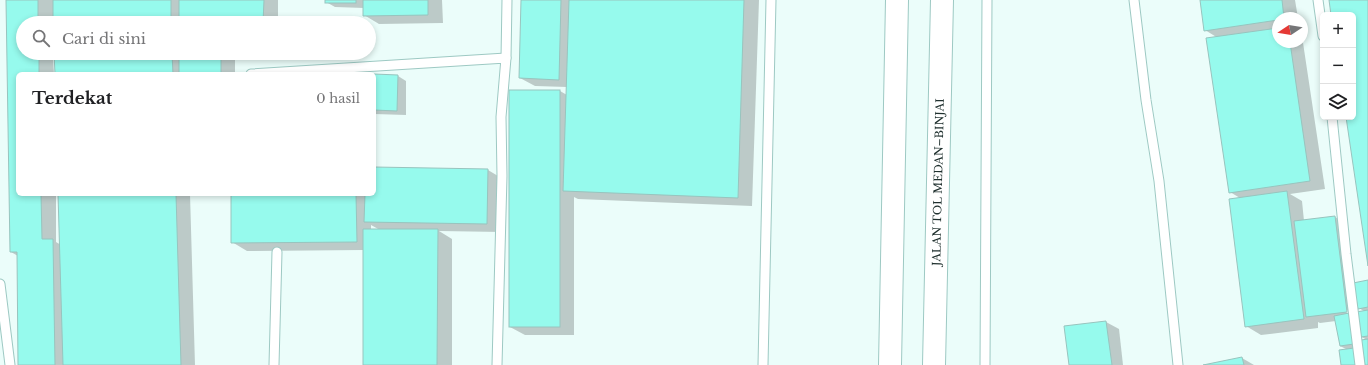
<!DOCTYPE html>
<html lang="id">
<head>
<meta charset="utf-8">
<style>
  :root { --surface:#fff; --page:#f2f2f2; --text:#202124; --muted:#757577; --line:#e0e0e0 }
  body { margin:0; font-family:"Libre Baskerville",serif; background:var(--page); color:var(--text) }
  .controls { position:absolute; right:12px; top:12px; display:grid; overflow:hidden; border-radius:6px; box-shadow:0 2px 6px #0003 }
  .controls button { width:36px; height:36px; display:grid; place-items:center; padding:0; border:0; border-bottom:1px solid var(--line); background:var(--surface); color:var(--text); font:20px sans-serif }
  .compass { position:absolute; left:1272px; top:12px; width:36px; height:36px; border-radius:50%; background:var(--surface); box-shadow:0 2px 6px #0003; rotate:258deg }
  .list { margin:0; padding:0; list-style:none }
  h2 { display:flex; justify-content:space-between; align-items:center; height:52px; margin:0; padding:0 16px; font-size:17px }
  h2 small { font-size:13px; font-weight:400; color:var(--muted) }
  .icon { flex:none; width:22px; height:22px; fill:none; stroke:currentColor; stroke-width:2; stroke-linecap:round; stroke-linejoin:round }
  .map { position:relative; flex:none; width:1368px; height:365px; overflow:hidden }
  .search { position:absolute; background:var(--surface); box-shadow:0 2px 6px #0003; left:16px; top:16px; width:360px; height:44px; display:flex; align-items:center; gap:10px; box-sizing:border-box; padding:0 14px; border-radius:22px; color:var(--muted); font-size:15px }
  .panel { position:absolute; background:var(--surface); box-shadow:0 2px 6px #0003; left:16px; top:72px; width:360px; height:124px; border-radius:6px }
  .map>svg:first-child { display:block }
  .shadow { fill:#0003; fill-rule:evenodd }
  .building { fill:#96faed; stroke:#98c4be }
  .lines { fill:none; stroke-linecap:round; stroke-linejoin:round }
  .lane-casing { stroke:#9dc9c3; stroke-width:11 }
  .highway-casing { stroke:#9dc9c3; stroke-width:24 }
  .lane { stroke:#fff; stroke-width:9 }
  .highway { stroke:#fff; stroke-width:22 }
  .labels { text-anchor:middle; stroke-width:3; stroke-linejoin:round; paint-order:stroke }
  .street-label { font-size:11px; fill:#20312f; stroke:#fff }
</style>
</head>
<body>
<div class="map">
<svg width="1368" height="365" viewBox="0 0 1368 365">
  <rect width="100%" height="100%" fill="#ebfdfa"/>
  <g class="shadow">
    <path d="M7,0h271v23h-255v30h255v2l-43,-1v20h-179l-1,-18h-2l1,18h-36v120h38v48l5,3 -2,-51h131l5,171h-176l-1,-109 -7,-4z"/>
    <path d="M326,0h116l1,23 -64,1 -15,-9v-7l-29,-1 -9,-5z"/>
    <path d="M522,0h237l-7,206 -174,-7 -4,-2v138h-49l-15,-8 50,-236 7,4v-8l-32,-1 -15,-8z"/>
    <path d="M1201,0h94l3,18h-20v24h24v-6l23,153 -35,5 12,7 2,20 31,-4 12,7 7,59 14,-2v84h-26l6,-15 -8,-4 -4,-25 -16,2 -2,-1v6l-57,7 -15,-9 -6,-128 -10,-6 -12,-154 -13,-8zM1357,307l7,4 -6,1zM1343,308l16,9v3l-17,-10zM1360,336l7,4 -6,1zM1363,349l1,6 -9,-5z"/>
    <path d="M374,75l24,1 8,5v34l-32,-1z"/>
    <path d="M374,168l114,2 15,9 -1,53 -63,-1 13,8v126h-88v-115l-117,1 -15,-9v-48h142zM371,225l9,5h-9z"/>
    <path d="M1106,322l13,7 4,36h-53l-5,-38z"/>
    <path d="M1242,358l12,7h-46z"/>
  </g>
  <g class="building">
    <path d="M6,0h32v23h-15v30h16v21h-21v120h23l1,45h11l2,126h-37l-1,-113h-7z"/>
    <rect x="53" y="0" width="118" height="23"/>
    <path d="M179,0h85l-1,23h-84z"/>
    <rect x="325" y="0" width="31" height="3"/>
    <path d="M363,0h65v15l-65,1z"/>
    <path d="M521,0h40l-2,80 -40,-2z"/>
    <path d="M569,0h175l-6,198 -175,-7z"/>
    <path d="M1200,0h82l2,18h-6v2l-74,11z"/>
    <path d="M1329,0h39v266l-22,-149h7v-102h-22z"/>
    <path d="M1278,28v14h12l20,139 -81,12 -23,-155z"/>
    <path d="M54,53h118l1,21h-118z"/>
    <rect x="179" y="53" width="42" height="21"/>
    <path d="M374,74l24,1 -1,36 -23,-1z"/>
    <rect x="509" y="90" width="51" height="237"/>
    <path d="M374,167l114,2 -1,55 -123,-2 1,-28h9z"/>
    <path d="M1287,191l17,128 -59,8 -16,-128z"/>
    <path d="M58,194h118l5,171h-118z"/>
    <path d="M231,194h125l1,48 -126,1z"/>
    <path d="M1335,216l12,96 -41,5 -12,-96z"/>
    <path d="M363,229h75l-1,136h-74z"/>
    <path d="M1368,280v27l-10,2 -5,-26z"/>
    <path d="M1368,310v26l-7,1 -5,-25z"/>
    <path d="M1349,313l5,31 -14,2 -6,-30z"/>
    <path d="M1106,321l6,44h-43l-5,-39z"/>
    <path d="M1368,339v26h-3l-4,-25z"/>
    <path d="M1354,348l3,17h-16l-2,-15z"/>
    <path d="M1242,357l2,8h-41z"/>
  </g>
  <g class="lines">
    <defs>
      <g id="lane">
        <path d="M1134,0l12,100 13,81 19,184"/>
        <path d="M1318,0l5,36"/>
        <path d="M506,58l1,-58"/>
        <path d="M251,74l255,-16 -5,59 1,59 -5,189"/>
        <path d="M1332,117l14,137 14,111"/>
        <path d="M0,284l10,81"/>
        <path d="M274,365l3,-113"/>
        <path d="M763,365l8,-365"/>
        <path d="M985,365l2,-365"/>
      </g>
      <g id="highway">
        <path d="M890,365l7,-365"/>
        <path id="s1" d="M934,365l8,-365"/>
      </g>
    </defs>
    <use href="#lane" class="lane-casing"/>
    <use href="#highway" class="highway-casing"/>
    <use href="#lane" class="lane"/>
    <use href="#highway" class="highway"/>
  </g>
  <g class="labels">
    <g class="street-label">
      <text dy="4" stroke="none"><textPath href="#s1" startOffset="183">JALAN TOL MEDAN–BINJAI</textPath></text>
    </g>
  </g>
</svg>
<div class="controls">
<button>+</button>
<button>−</button>
<button><svg class="icon" aria-label="layers" viewBox="0 0 24 24"><path d="M12 4l9 5-9 5-9-5zM3 14l9 5 9-5"/></svg></button>
</div>
<svg class="compass" viewBox="-18 -18 36 36"><path d="M0-13l5 13h-10z" fill="#e53935"/><path d="M0 13l5-13h-10z" fill="#757577"/></svg>
<div class="search"><svg class="icon" aria-label="search" viewBox="0 0 24 24"><circle cx="10" cy="10" r="6"/><path d="M15 15l6 6"/></svg>Cari di sini</div>
<section class="panel">
<h2>Terdekat<small>0 hasil</small></h2>
<ul class="list">
</ul>
</section>
</div>
</body>
</html>
